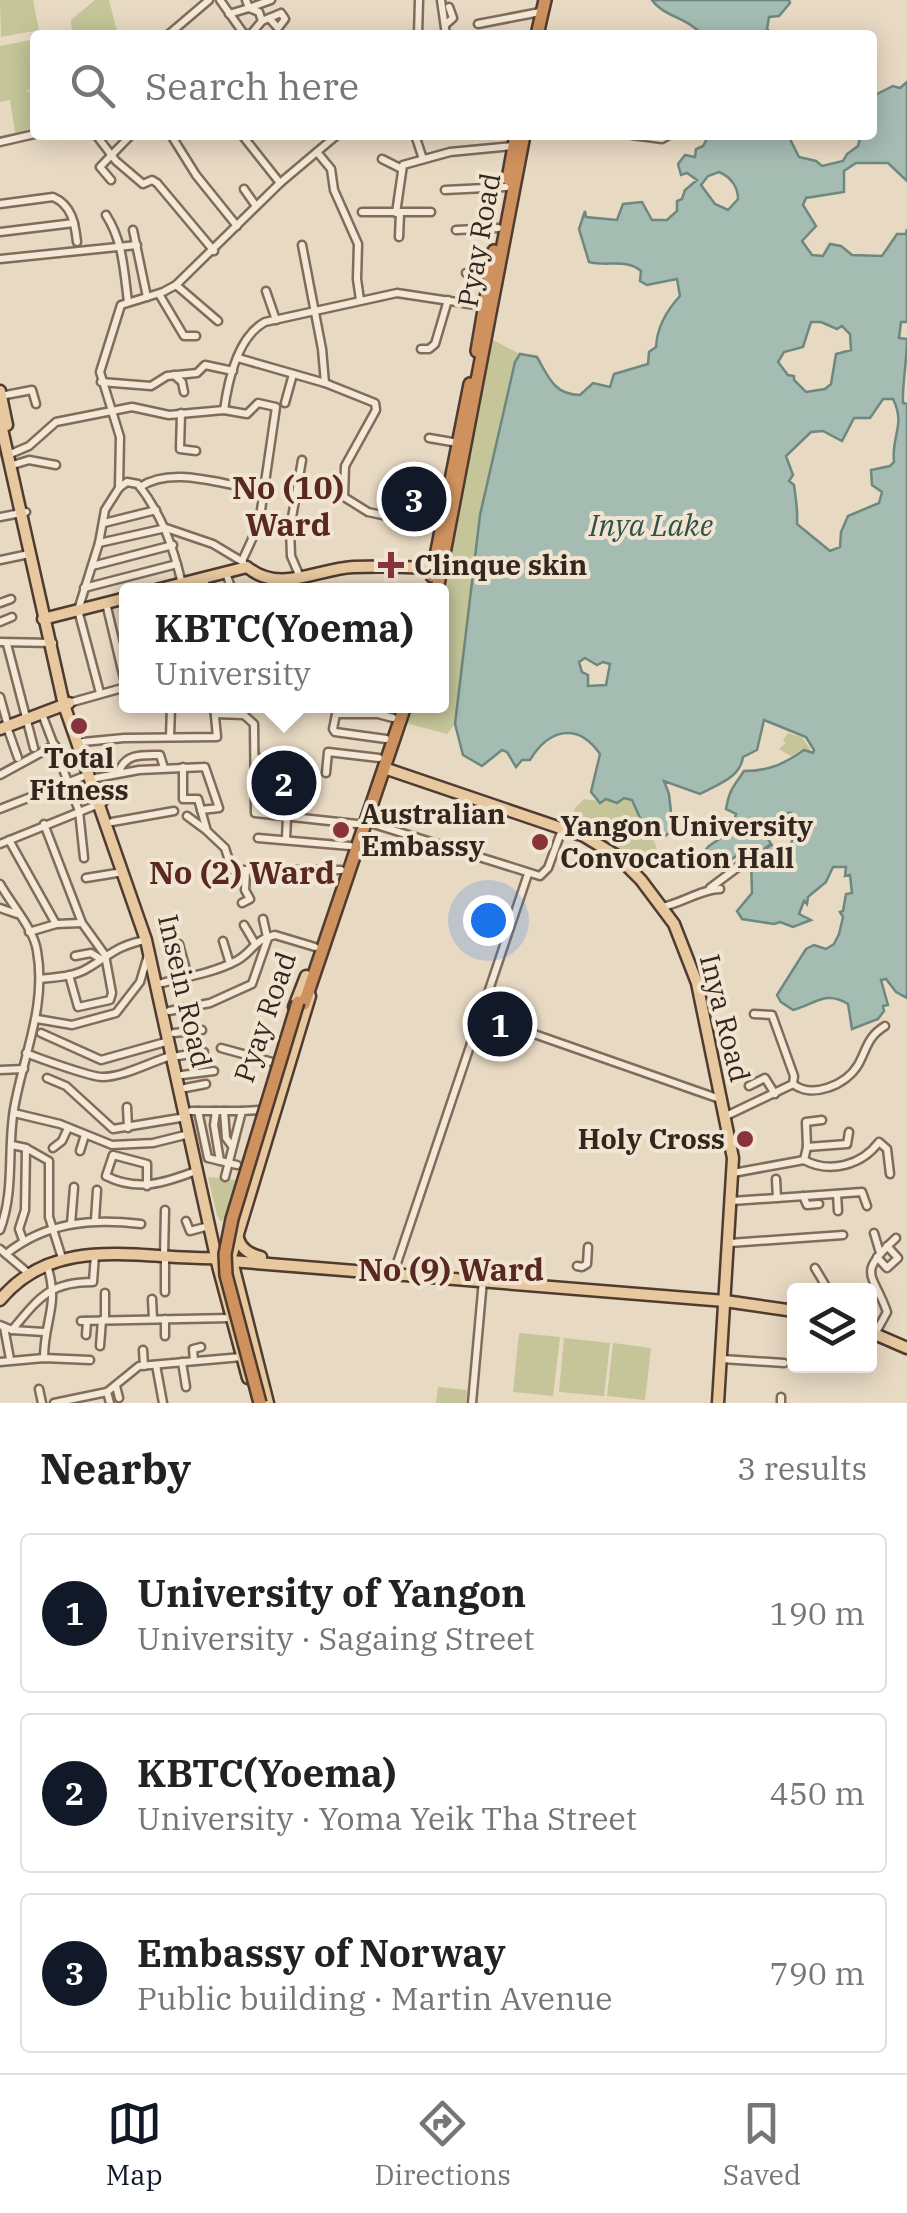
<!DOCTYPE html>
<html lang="en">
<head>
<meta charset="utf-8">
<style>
  :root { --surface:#fff; --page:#f2f2f2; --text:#222; --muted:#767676; --line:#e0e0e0; --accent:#111827 }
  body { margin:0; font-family:"IBM Plex Serif",serif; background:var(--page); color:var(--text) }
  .controls { position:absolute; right:30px; bottom:30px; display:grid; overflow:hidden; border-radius:10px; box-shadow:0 5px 25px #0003 }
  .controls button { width:90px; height:90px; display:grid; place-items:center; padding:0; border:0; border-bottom:2px solid var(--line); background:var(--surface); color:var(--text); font:50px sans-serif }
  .you { position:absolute; left:488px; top:920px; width:35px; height:35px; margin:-25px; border:8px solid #fff; border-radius:50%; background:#1a73e8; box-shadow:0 0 0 15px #1a73e833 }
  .badge { display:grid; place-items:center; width:65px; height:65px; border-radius:50%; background:var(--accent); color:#fff; font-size:32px; font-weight:700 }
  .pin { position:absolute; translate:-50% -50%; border:5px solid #fff; box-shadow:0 2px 10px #0006 }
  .popup { position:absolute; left:119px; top:583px; width:330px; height:130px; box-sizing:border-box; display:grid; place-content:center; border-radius:10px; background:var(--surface); filter:drop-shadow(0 2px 8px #0005); font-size:32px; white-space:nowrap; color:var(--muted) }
  .popup b { font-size:38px; color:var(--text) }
  .popup::after { content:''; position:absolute; left:50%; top:100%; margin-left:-20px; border:20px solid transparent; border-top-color:var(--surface) }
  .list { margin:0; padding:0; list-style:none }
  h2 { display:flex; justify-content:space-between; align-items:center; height:130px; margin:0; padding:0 40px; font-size:42px }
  h2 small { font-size:32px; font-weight:400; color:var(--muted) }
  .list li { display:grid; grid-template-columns:65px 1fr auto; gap:30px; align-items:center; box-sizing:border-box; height:160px; margin:0 20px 20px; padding:0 20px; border:2px solid var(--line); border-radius:10px }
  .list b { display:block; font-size:38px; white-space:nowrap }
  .list p { margin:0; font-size:32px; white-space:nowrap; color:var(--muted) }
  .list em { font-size:32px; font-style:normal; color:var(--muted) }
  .icon { flex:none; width:55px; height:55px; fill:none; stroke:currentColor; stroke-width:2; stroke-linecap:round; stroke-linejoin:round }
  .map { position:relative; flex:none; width:907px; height:1403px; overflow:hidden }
  .search { position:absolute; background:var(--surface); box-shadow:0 5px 25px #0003; left:30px; right:30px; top:30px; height:110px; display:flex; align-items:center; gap:25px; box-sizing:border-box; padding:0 35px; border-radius:10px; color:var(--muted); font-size:38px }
  .sheet { height:670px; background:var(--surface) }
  nav { display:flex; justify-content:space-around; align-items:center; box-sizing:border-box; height:140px; border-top:2px solid var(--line); background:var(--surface); font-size:28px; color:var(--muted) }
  nav a { display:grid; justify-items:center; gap:5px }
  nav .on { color:var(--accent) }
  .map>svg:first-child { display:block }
  .green { fill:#c5c599 }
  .water { fill:#a5bcb3; stroke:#6d897f; stroke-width:2.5; fill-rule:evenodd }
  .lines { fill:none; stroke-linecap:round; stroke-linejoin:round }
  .stream { stroke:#6d897f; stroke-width:2.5 }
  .minor-casing { stroke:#816c5c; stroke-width:11 }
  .major-casing { stroke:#4f3b30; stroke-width:15 }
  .highway-casing { stroke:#4f3b30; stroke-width:16 }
  .minor { stroke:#f4e8d6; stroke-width:6 }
  .major { stroke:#e8c99f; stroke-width:10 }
  .highway { stroke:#cf915d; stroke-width:11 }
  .highway-bridge-casing { stroke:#4f3b30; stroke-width:16; stroke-linecap:butt }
  .highway-bridge { stroke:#cf915d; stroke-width:11 }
  .poi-dot { fill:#89333d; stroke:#f1e5d2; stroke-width:4 }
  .labels { text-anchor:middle; stroke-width:8; stroke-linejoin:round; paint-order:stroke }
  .street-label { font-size:28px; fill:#32261e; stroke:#f1e5d2 }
  .poi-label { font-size:28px; font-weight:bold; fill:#32261e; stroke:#f1e5d2; text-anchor:start }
  .water-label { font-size:30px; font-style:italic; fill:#2f514b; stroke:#f1e5d2 }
  .quarter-label { font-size:32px; font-weight:bold; fill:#5a2823; stroke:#f1e5d2 }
</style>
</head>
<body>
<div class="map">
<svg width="907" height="1403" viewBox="0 0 907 1403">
  <rect width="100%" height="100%" fill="#e8d9c3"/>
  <g class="green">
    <path d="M0,0h33l6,30 -38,7z"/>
    <path d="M95,0h14l9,35h-46l-1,-15z"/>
    <path d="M35,39v47l-11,7 11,-4v43l-19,6 -6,-38 -10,2v-56z"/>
    <path d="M491,339l29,15 -5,8 -35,153 -25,209 -8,10 -45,-12 6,-16h34v-116z"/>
    <path d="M788,733l14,4 10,15 -10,-2 -11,6 -12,-7 7,-6 -3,-3z"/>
    <path d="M640,778c1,15 1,30 4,44 5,19 13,13 14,38l-17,12 -10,-3 -20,-24c-11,-2 -27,-15 -40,-20l4,-17 9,-9c22,6 36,-9 56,-21z"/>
    <path d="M208,1177l28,3 -9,33 -6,9 -4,-7z"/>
    <path d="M519,1333l41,4 -7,59 -40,-4z"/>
    <path d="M564,1338l46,5 -6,53 -45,-4z"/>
    <path d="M613,1343l38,5 -6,52 -38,-4z"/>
    <path d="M438,1387l29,3 -1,13h-30z"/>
  </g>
  <g class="water">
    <path d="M652,0h137l1,3 -11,13 -10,1 -2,12 6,6h-71c-13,-17 -38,-18 -50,-35z"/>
    <path d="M907,82v99l-19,-18h-32l-12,8v21l-38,6 -3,7 13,21 -14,15 10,14 11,1 7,-12 11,2 11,9 30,1 15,-22h9l1,-5v93h-6l-2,16 8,1c0,21 -5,47 -4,64l4,1v594l-11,-6 -10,-13 -5,1 7,25 -5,1 1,5 -6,8 -26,10 -4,-25c-22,-14 -33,0 -55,6l-12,-8 -4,-7 29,-46 8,-4 12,4 8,-5 5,-10 4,-17 -3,-5 3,-1 3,-17 6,-1 -2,-18 -5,1 1,-9h-13l-7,15 -18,15 -1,7 -3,-3 -5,13 12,6 -18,7 -13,-5 -6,2 -32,-5 -5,-8 15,-18 -1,-33 20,-15 12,5 8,-6 7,-21 -7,-10h-12l-11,26 3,5 -23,16 -4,-9 -20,13 -23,5 -5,-8 13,-15 22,-15 5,-17 -10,-5c4,-22 8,-22 18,-38 25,0 40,-7 60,-21l9,3 1,-3 -8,-13 -42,-17 -7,30 -14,7c-3,20 -22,26 -43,37l-36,-13 5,13 4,36 -9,7 -11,-2 -12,-15 -9,-20 -8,-2 -7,5 -11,-4 -6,4 -9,-11 9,-38c-23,-33 -52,-24 -70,6h-8l-6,7 -9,-15 -5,-2 -20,16 -19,-11 -8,-31 25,-209 35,-153 5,-8 17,3c11,19 17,38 43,38l13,-12 17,4 4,-13 34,-10 1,-12 7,-5c1,-20 11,-37 24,-51l-3,-17 -30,6 -7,-4 1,-10c-15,-13 -34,-4 -52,-9l-10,-33 6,-18 1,6 31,3 6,-16 19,-2 10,18h15l10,-9v-10l5,-2 3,-9 12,-10 -10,-7 -6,2 -3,-11 7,-9 10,2 1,-8 7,-3 6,-11h79l11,22 17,4 6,5 21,-5 4,-7 11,-8 2,-8 12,-3 1,-39 20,-10 7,2zM719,172c12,5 19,15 19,27l-10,11 -13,-6 -14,-19 7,-9zM811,322h10l16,7 5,-3 8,8 1,16 -15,4 -5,30 -6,5 -19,3 -12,-12v-4l-6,-1 -10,-13 6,-10 19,-5zM883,399h10c13,26 -2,37 1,63l-4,4 -19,4 1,15 10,7 -3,11 -31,13 -7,16 -1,15 -10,4 -33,-27c1,-15 -1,-23 -3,-39l-5,-4 4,-6 -7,-19 25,-24 12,-1 19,10 12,-23h16zM585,658l12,7 6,-3 7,2 -4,21 -18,1v-11l-6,-3 -3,-10z"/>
  </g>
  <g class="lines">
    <path class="stream" d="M0,770l47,-26"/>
    <defs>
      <g id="minor">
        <path d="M220,0l24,34h7l11,-13 -3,-9 -10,-4 -20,6"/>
        <path d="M246,0l3,8 22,-8"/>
        <path d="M441,0l5,35"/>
        <path d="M262,21l19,-8 4,6 -7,9 -9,-10"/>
        <path d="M478,24l62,-12"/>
        <path d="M445,25l8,-7 -4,-11"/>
        <path d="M168,35l41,-35"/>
        <path d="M418,35l1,-35"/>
        <path d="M96,135l20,26 27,23 9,-4 5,3 57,68"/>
        <path d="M171,135l25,40 41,51"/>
        <path d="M242,135l38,48"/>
        <path d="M415,135l8,24"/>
        <path d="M632,135l30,4 7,-4"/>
        <path d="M0,142l35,-8"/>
        <path d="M317,152l14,17 3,21 24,54 -1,35 3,21"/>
        <path d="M382,159l18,9"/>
        <path d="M111,180l-11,-13 31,-32"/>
        <path d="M244,189l12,17"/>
        <path d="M445,190l61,-3"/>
        <path d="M0,204l53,-7c19,8 22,27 24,45"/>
        <path d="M362,212h69"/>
        <path d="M396,213l7,-48 47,-13 63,-6"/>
        <path d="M106,215c17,26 18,56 22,87"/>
        <path d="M133,230l14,67"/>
        <path d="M456,230l42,-2"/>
        <path d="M0,232l74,-9"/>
        <path d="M399,237l1,-23"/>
        <path d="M302,245l20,104 3,34"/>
        <path d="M0,259l137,-14"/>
        <path d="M466,273l24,-1"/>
        <path d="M176,285l42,36"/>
        <path d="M266,291l10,29"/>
        <path d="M159,294l25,42h12"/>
        <path d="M421,349h8l6,-5 13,-44"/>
        <path d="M238,358l87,25 50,20 1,7 -31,56 -1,31 24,15 73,16"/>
        <path d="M174,375l8,7 2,10"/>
        <path d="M101,382l50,4 16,-10 30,-3 8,-8 28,6"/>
        <path d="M0,396l32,-6 4,14"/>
        <path d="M285,403l8,-29"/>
        <path d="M224,410c4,-29 13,-73 41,-88l132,-29 86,13"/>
        <path d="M181,413l-1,36 16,2"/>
        <path d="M429,438l29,5"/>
        <path d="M8,455l21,-9 27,-24 76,-15 37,8 55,-5 23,4 11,-11 18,4 -17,117 -17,37"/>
        <path d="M16,464l13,-4 27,5"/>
        <path d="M120,487l7,-5 11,2c24,31 35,62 44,100"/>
        <path d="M140,487c29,-19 70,-6 103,0"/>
        <path d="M119,488l1,-51 -20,-65 21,-67 42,-13 13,-7 104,-102 57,-48"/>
        <path d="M0,517l26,-5"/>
        <path d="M104,523l52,-13"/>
        <path d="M99,543l67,-15 47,16 30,18"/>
        <path d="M0,560l29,-6"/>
        <path d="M92,566l81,-21"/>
        <path d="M226,573l6,17"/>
        <path d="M300,577l-9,-21 -1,-27 12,-69"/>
        <path d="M203,578l4,12"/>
        <path d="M84,588l93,-24"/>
        <path d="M0,603l11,-4"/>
        <path d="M106,603l20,84"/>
        <path d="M0,622l12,-5"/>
        <path d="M0,642l53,1"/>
        <path d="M7,644l27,104"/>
        <path d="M100,693l-22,-83 21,-67 6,-33 14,-22"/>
        <path d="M0,697l8,29"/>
        <path d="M69,703l57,-16"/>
        <path d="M42,714l37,97 5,47"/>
        <path d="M215,714l29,1 10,9 1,89 102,11"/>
        <path d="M7,727l11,31"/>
        <path d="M170,737l1,-30 25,-1"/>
        <path d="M386,739l-51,-7 -2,-3 3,-15h42l15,4"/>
        <path d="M83,742l41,-4 93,-1 -3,-31"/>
        <path d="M255,758l34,2 -4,57"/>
        <path d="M183,767v32h15l9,32 18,17 7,22h109"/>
        <path d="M119,772c6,-19 24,-17 41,-17l4,13"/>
        <path d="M326,773l2,-21 51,6"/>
        <path d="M0,775l55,-30"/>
        <path d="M96,778l43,-8 66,-3 14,41 -18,2"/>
        <path d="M0,809l87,-34"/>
        <path d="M187,816l19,14"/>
        <path d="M112,822l62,-11"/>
        <path d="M367,822l173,54 8,-8 15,-41"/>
        <path d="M44,824l38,99 23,32"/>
        <path d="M258,838l92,8"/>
        <path d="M286,839l1,-22"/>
        <path d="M9,840l47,84"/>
        <path d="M0,844l104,-42"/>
        <path d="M86,878l37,-6"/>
        <path d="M0,884c11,20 34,45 37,67 10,55 -14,105 -23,158 -7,41 1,81 -14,121"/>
        <path d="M710,888l36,-27"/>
        <path d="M242,903l8,-4 -5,-9 1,-18"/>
        <path d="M662,907c20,-4 40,-18 58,-18"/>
        <path d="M0,908l17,6"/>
        <path d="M263,919l4,18"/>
        <path d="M244,925l10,17"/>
        <path d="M29,932l27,-8 25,-1"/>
        <path d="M223,941l7,23"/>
        <path d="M179,944l9,33"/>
        <path d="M75,956l16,-3 8,5"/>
        <path d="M69,975l9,32 32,-7 2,-7 -7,-38"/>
        <path d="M40,979c16,-2 34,-2 48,-11 22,-13 30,-23 58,-28"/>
        <path d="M162,983c24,-6 50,-10 72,-21 18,-8 18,-22 41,-27l40,12"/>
        <path d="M169,1011l41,-8 42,-19 16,-46"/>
        <path d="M480,1015l237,83"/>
        <path d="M37,1019l35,6 44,-12 24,-31 8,-27"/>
        <path d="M41,1033l60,27 68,-19"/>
        <path d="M174,1033l28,-3"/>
        <path d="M221,1048l55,15"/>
        <path d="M26,1053c12,5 65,24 76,24 22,0 48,-15 69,-21"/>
        <path d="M178,1056l26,-4"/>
        <path d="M0,1070l24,-1"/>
        <path d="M182,1075l32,-4"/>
        <path d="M47,1078l19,8 47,43 73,-12"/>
        <path d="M793,1084c19,15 53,1 65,-19 9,-16 9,-28 27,-39"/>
        <path d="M749,1086l16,-8 10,16"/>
        <path d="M185,1088l21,-4"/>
        <path d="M127,1107l1,21"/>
        <path d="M191,1111h51"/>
        <path d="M198,1111l10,47 29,7"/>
        <path d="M216,1111l-2,14 6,36"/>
        <path d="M224,1111l2,27 6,8"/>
        <path d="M14,1113l46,11 52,21 41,-2 36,-9"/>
        <path d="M726,1116l67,-32 1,-8 -22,-61 -18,-1"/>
        <path d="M12,1145l14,3 23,13v56l13,41"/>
        <path d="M807,1147l-1,-25 16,-2"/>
        <path d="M53,1148l9,-7 6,-13"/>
        <path d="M80,1151l5,-16"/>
        <path d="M804,1160c26,14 58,5 75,-18l8,7 3,25"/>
        <path d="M733,1173l71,-13 3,-13 40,-3 2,-12"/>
        <path d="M225,1177l17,-66 18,-1"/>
        <path d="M776,1179l1,19"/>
        <path d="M147,1186v-22l-34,-9 -7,21c32,16 58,7 90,-5"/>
        <path d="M837,1194l1,17"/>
        <path d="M803,1196l4,9 12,-1"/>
        <path d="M732,1201l130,-9 5,14"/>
        <path d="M95,1220l2,-30"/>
        <path d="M186,1221l4,10 19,-5"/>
        <path d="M71,1224l3,-37"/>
        <path d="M874,1233l6,20"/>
        <path d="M23,1240l-4,-11 6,-19 1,-62"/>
        <path d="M730,1243l113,-8"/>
        <path d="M0,1249l28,24"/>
        <path d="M6,1254c40,-32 86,-36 135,-30"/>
        <path d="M164,1256l1,-46"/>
        <path d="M877,1257l10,11 11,-10 -11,-12"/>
        <path d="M577,1266l5,1 5,-3 1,-17"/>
        <path d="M815,1268l12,20"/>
        <path d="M394,1272l134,-398"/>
        <path d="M165,1292v-34"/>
        <path d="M105,1293v27"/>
        <path d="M152,1299l1,20"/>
        <path d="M165,1319v17"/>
        <path d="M81,1321l150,-3"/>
        <path d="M0,1325l12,5 32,2"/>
        <path d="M4,1327l6,32"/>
        <path d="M12,1330c27,-32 37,-48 81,-48l2,-27"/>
        <path d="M875,1334l12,-22c-14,-40 -31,-37 9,-74"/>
        <path d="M86,1335l1,-14"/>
        <path d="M100,1346l2,-26"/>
        <path d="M143,1350l1,16"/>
        <path d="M44,1358c0,-39 16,-52 3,-93"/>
        <path d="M722,1359l62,4"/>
        <path d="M194,1361l-1,-12 8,-2"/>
        <path d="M0,1362l44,-4 46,2"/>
        <path d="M182,1362l4,25"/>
        <path d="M156,1365l7,38"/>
        <path d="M116,1386l3,12"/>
        <path d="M39,1389l3,14"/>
        <path d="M107,1392l3,11"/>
        <path d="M781,1397v6"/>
        <path d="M54,1403l53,-11 32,-26 103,-9"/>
        <path d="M472,1403l11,-123"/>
      </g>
      <g id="major">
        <path d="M0,391l7,34"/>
        <path d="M0,420l64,285 82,235 72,326 30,112"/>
        <path d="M156,590l91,-23c33,27 69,2 106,0 28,-1 59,-1 87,3"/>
        <path d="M43,619l83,-21"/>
        <path d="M0,729l69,-26"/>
        <path d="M384,768l200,68 33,20 24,24 33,44 23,59 36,175 -15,245"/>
        <path d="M294,1007l12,-31"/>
        <path d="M237,1231c0,15 11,23 24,26"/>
        <path d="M222,1258l9,3 494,40 69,10"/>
        <path d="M0,1300c57,-69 144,-39 221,-42"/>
        <path d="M870,1332l37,16"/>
        <path d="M268,1403l-37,-146 79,-261"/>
      </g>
      <g id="highway">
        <path d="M537,35l8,-35"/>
        <path d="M508,179l8,-44"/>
        <path d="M477,351l17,-100"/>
        <path d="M432,576l38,-192"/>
        <path d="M437,590l87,-455"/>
        <path d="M304,1004l101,-298"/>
      </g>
    </defs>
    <use href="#minor" class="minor-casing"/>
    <use href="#major" class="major-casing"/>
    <use href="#highway" class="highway-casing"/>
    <use href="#minor" class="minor"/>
    <use href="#major" class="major"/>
    <use href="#highway" class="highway"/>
    <defs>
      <path id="highway-bridge" d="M260,1403l-34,-128 -1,-21 7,-35 66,-217"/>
    </defs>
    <use href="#highway-bridge" class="highway-bridge-casing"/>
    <use href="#highway-bridge" class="highway-bridge"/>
  </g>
  <g class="poi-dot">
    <path d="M386 550h10v10h10v10h-10v10h-10v-10h-10v-10h10z"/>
    <circle cx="79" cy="726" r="10"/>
    <circle cx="341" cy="830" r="10"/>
    <circle cx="540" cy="842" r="10"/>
    <circle cx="745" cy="1139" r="10"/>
  </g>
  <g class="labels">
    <g class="street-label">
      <text transform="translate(479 240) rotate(-80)" y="10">Pyay Road</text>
      <text transform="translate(185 991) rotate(77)" y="10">Insein Road</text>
      <text transform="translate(265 1017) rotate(-71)" y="10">Pyay Road</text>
      <text transform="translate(725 1018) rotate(76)" y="10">Inya Road</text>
    </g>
    <g class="poi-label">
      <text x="414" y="575">Clinque skin</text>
      <text x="79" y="768" text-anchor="middle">Total<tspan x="79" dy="32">Fitness</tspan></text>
      <text x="361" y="824">Australian<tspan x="361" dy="32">Embassy</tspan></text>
      <text x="560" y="836">Yangon University<tspan x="560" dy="32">Convocation Hall</tspan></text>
      <text x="725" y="1149" text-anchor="end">Holy Cross</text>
    </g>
    <g class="water-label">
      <text x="651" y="536">Inya Lake</text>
    </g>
    <g class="quarter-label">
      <text x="288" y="499">No (10)<tspan x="288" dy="37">Ward</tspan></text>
      <text x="242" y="884">No (2) Ward</text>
      <text x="451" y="1281">No (9) Ward</text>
    </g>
  </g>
</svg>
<div class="controls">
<button><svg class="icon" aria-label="layers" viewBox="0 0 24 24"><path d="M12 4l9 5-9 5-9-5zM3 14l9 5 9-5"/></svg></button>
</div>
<div class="you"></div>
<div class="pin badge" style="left:500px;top:1024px">1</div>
<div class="pin badge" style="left:284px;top:783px">2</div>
<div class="popup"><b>KBTC(Yoema)</b>University</div>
<div class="pin badge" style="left:414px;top:499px">3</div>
<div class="search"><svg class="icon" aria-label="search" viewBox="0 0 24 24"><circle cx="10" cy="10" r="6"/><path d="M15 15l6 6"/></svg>Search here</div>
</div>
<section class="sheet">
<h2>Nearby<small>3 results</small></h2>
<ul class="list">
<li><span class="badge">1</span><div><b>University of Yangon</b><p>University · Sagaing Street</p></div><em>190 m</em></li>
<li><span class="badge">2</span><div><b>KBTC(Yoema)</b><p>University · Yoma Yeik Tha Street</p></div><em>450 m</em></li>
<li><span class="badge">3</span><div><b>Embassy of Norway</b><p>Public building · Martin Avenue</p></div><em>790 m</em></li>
</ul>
</section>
<nav>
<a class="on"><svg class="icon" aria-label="map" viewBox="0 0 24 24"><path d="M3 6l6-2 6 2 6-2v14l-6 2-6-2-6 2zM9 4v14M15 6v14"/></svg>Map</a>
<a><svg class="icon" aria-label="directions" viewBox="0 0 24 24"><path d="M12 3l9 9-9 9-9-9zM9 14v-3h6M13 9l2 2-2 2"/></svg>Directions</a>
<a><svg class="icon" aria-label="saved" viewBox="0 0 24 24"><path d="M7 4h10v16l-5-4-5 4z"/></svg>Saved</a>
</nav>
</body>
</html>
